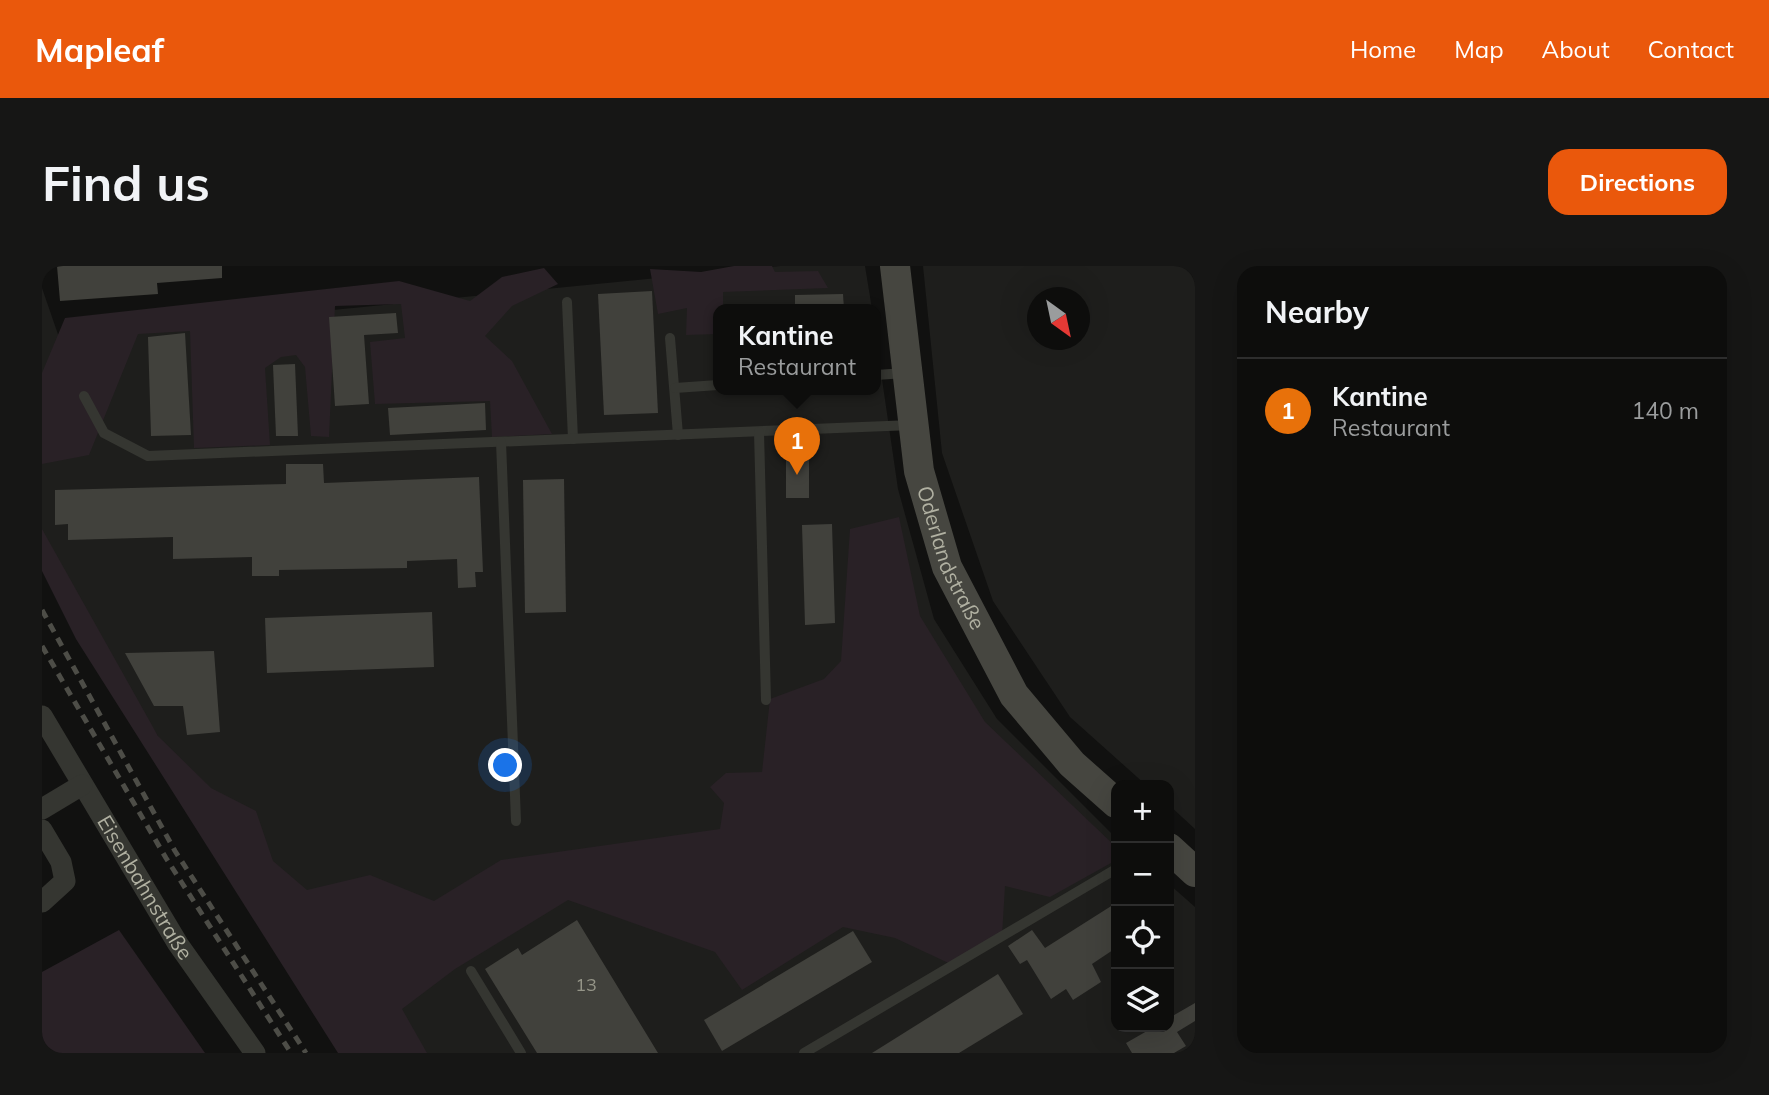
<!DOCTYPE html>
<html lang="en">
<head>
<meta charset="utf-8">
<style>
  :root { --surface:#0d0d0c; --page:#161615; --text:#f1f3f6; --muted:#9a9c9d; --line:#2d2d2d; --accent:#ea580c }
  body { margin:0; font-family:Mulish,sans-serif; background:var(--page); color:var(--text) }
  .controls { position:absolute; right:21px; bottom:21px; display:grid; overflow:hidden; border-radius:14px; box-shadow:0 7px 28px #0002 }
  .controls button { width:63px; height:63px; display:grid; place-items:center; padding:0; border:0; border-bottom:2px solid var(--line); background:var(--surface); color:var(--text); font:35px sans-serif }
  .compass { position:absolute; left:985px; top:21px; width:63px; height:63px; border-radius:50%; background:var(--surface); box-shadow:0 7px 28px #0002; rotate:147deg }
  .you { position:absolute; left:464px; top:500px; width:24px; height:24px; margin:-18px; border:5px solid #fff; border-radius:50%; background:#1a73e8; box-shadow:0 0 0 10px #1a73e833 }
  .badge { display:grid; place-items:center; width:46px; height:46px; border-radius:50%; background:var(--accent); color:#fff; font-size:23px; font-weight:700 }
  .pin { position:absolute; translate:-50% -58px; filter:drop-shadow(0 2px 4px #0008) }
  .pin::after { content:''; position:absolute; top:37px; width:24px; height:21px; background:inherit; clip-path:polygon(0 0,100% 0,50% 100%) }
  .popup { position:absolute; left:671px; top:38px; width:168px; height:91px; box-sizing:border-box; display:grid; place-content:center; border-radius:14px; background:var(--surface); filter:drop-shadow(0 2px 5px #0005); font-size:23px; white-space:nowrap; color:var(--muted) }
  .popup b { font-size:26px; color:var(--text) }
  .popup::after { content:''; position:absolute; left:50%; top:100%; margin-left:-14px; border:14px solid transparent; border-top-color:var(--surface) }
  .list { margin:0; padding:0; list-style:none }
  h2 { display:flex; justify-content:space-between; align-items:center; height:91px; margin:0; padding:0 28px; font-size:30px }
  h2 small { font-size:23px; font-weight:400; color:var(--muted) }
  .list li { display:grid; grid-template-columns:46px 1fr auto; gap:21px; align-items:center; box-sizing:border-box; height:105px; padding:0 28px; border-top:2px solid var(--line) }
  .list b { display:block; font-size:26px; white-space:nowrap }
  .list p { margin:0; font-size:23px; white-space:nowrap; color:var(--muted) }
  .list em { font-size:23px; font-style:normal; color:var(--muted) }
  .icon { flex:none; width:38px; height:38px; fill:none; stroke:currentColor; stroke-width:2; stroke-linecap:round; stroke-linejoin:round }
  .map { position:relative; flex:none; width:1153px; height:787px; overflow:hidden; border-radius:21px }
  header { display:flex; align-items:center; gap:42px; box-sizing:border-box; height:98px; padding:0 35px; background:var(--accent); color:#fff }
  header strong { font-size:33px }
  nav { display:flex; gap:38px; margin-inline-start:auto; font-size:24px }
  .intro { display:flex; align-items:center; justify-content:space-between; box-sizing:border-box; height:168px; padding:0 42px }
  h1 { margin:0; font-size:49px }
  .button { padding:18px 32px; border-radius:21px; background:var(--accent); color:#fff; font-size:24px; font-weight:700 }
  main { display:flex; gap:42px; padding:0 42px }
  aside { flex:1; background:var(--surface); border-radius:21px; box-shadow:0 7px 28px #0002 }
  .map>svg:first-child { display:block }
  .built { fill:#1e1e1c; fill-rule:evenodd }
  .green { fill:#292126 }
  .building { fill:#41413c }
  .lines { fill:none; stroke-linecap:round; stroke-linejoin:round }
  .lane { stroke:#353631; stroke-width:10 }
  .street { stroke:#353631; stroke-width:21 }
  .secondary { stroke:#464640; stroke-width:30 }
  .rail { stroke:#4d4d47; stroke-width:5; stroke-dasharray:9 7; stroke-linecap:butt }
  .labels { text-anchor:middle; stroke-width:6; stroke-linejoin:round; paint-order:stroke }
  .number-label { font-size:18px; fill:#959588 }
  .street-label { font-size:21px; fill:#b1b1a2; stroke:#0c0c0b }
</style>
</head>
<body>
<header>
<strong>Mapleaf</strong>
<nav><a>Home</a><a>Map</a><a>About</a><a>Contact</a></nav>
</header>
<div class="intro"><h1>Find us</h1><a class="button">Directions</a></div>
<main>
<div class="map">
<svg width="1153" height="787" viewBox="0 0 1153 787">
  <rect width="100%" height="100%" fill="#111110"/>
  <g class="built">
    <path d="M738,0h85l7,43h-154v80h158v-51l22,151 36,130 63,100 119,119v189h53v-143l26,23v146h-833l-60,-87 -260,-415v-133l47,-84z"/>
    <path d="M881,0h272v563l-26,-24v-20h-23l-76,-68 -77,-116 -51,-148zM996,32h42v42h-42z"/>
    <path d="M0,22l19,55 -19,37z"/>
  </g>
  <g class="green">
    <path d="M692,0h38l3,6 43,-1 10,17 -105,4v17h-5v25l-32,1 1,-27 -29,6 -8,-45 51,3z"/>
    <path d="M502,2l14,16 -46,22 -27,30 27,25 40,73 -60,3 -2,-36 -115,3 -5,-62 35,-4 -4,-34 -66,2 -6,131 -18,-1 -6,-69 -9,-12 -15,2 -16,11 5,77 -76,3 -4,-117 -52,3 -49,121 -47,9v-91l23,-55 334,-37 71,20 32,-24z"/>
    <path d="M857,251l21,99 65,106 131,125v9l-5,7 -61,34 -45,-11 -3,50 -45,31 -62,-29 -52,-11 -101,63 -27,-38 -147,-52 -113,69 -53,40 25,44h-89l-262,-414 -34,-68v-42l116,207 53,52 45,23 17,50 34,29 63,-15 64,26 67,-41 219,-31 4,-26 -14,-16 16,-14 36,-1 8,-73 54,-20 17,-18 9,-132z"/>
    <path d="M77,664l86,123h-163v-81z"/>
  </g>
  <g class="building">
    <path d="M15,0h165v12l-65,5 1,11 -98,7z"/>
    <path d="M610,25l6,122 -54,2 -6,-121z"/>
    <path d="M801,28l1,15h-49v-14z"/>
    <path d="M354,47l2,20 -34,2 5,69 -34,2 -6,-89z"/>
    <path d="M143,67l6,102 -40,1 -3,-99z"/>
    <path d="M253,98l3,72h-22l-3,-71z"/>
    <path d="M443,137l1,27 -96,5 -2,-27z"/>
    <path d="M767,186v46h-23v-45z"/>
    <path d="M244,198h37l1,19 155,-6 4,95h-8l1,15 -18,1 -1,-29 -50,2v7l-128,2v6h-27v-19l-79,2v-22l-105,3v-16l-13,1v-35l231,-6z"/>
    <path d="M522,213l2,133 -41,1 -2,-133z"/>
    <path d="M790,258l3,99 -30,2 -3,-100z"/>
    <path d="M390,346l2,55 -167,6 -2,-55z"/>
    <path d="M172,385l6,81 -33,3 -4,-29h-29l-29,-53z"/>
    <path d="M1074,637v45l-24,16 9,18 -28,18 -7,-11 -15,10 -24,-39 -7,4 -12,-18 24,-16 13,18z"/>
    <path d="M535,654l81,133h-121l-52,-84 33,-21 4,7z"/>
    <path d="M811,665l19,31 -150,89 -18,-31z"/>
    <path d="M956,708l25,40 -64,39h-87z"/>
    <path d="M1153,737v18l-18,11 9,14 -12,7h-42l-6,-10 28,-16h15v-9z"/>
  </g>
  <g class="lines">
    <g class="lane">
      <path d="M525,36l6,137"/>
      <path d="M628,72l8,97"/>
      <path d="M834,109l29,-2"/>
      <path d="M633,122l43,-3"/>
      <path d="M42,130l20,37 44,23 764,-31"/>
      <path d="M717,166l7,268"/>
      <path d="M459,176l15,379"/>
      <path d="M429,705l50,82"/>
      <path d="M762,787l312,-184"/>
    </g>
    <g class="street">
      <path id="s1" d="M0,450l136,228 77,109"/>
      <path d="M0,543l40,-24"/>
      <path d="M0,564l19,32 4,19 -23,21"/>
    </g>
    <g class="secondary">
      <path id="s2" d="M853,0l24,205 28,96 67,128 58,69 44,39"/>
      <path d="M1127,582l26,24"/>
    </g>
    <g class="rail">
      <path d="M0,344l133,241 131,202"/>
      <path d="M0,380l124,212 125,195"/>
    </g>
  </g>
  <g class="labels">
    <g class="number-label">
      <text x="544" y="725">13</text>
    </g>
    <g class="street-label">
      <text dy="7" stroke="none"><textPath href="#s2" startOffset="299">Oderlandstraße</textPath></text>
      <text dy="7" stroke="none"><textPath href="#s1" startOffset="200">Eisenbahnstraße</textPath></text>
    </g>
  </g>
</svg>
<div class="controls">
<button>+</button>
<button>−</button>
<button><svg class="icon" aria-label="locate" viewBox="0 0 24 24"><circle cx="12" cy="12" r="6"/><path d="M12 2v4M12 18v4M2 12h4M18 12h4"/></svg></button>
<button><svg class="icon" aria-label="layers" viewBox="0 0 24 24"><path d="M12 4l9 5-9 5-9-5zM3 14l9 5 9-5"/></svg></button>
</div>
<svg class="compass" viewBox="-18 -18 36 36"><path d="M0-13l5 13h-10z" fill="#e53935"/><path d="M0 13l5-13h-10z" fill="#9a9c9d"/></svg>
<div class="you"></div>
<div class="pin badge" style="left:755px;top:209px;background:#e8710a">1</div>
<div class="popup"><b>Kantine</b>Restaurant</div>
</div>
<aside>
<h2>Nearby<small></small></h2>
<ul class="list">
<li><span class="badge" style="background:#e8710a">1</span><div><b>Kantine</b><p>Restaurant</p></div><em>140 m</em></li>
</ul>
</aside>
</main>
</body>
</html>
